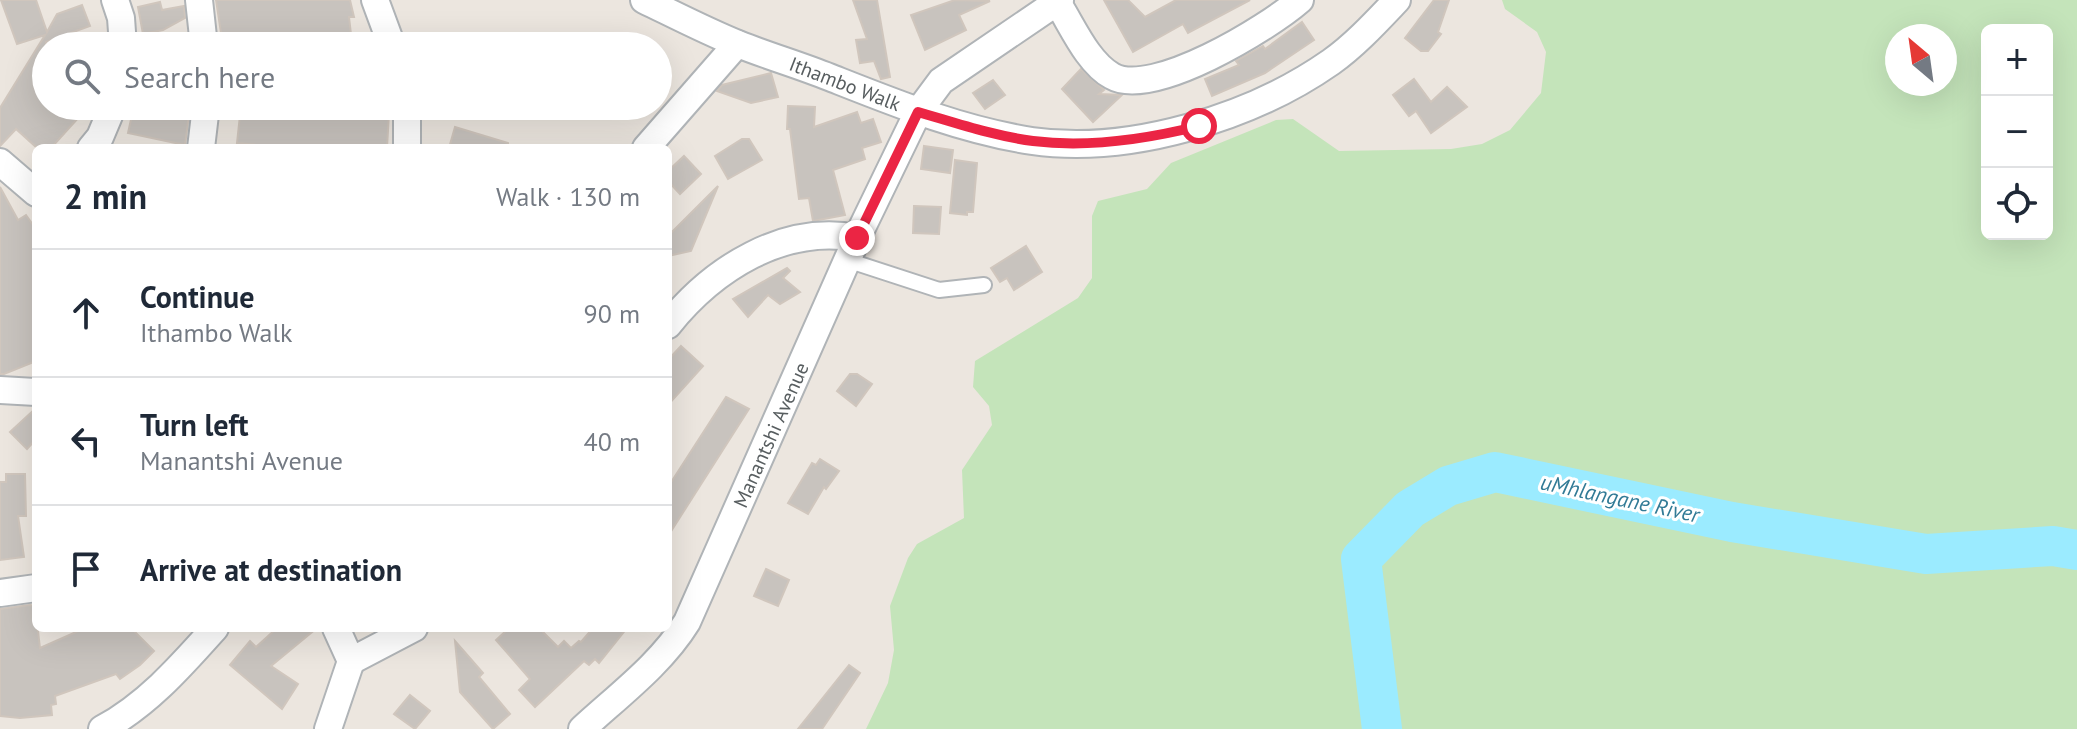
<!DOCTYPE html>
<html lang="en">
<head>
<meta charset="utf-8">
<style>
  :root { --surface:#fff; --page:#f6f6f7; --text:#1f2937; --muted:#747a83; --line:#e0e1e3 }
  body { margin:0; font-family:"PT Sans",sans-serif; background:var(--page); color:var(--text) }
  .controls { position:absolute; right:24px; top:24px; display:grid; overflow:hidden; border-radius:12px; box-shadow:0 8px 32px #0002 }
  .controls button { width:72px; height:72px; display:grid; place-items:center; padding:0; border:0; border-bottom:2px solid var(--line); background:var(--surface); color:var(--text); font:40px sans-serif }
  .compass { position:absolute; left:1885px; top:24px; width:72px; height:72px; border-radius:50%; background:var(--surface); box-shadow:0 8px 32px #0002; rotate:331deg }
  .stop { position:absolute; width:24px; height:24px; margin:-18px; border:6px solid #eb2544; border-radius:50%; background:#fff }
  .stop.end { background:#eb2544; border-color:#fff; box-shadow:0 2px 8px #0008 }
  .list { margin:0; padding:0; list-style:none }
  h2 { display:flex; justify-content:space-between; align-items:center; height:104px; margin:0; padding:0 32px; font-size:34px }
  h2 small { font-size:26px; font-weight:400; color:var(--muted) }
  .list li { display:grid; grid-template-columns:52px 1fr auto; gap:24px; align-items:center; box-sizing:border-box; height:128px; padding:0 32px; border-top:2px solid var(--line) }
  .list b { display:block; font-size:30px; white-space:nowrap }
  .list p { margin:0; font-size:26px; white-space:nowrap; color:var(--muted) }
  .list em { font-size:26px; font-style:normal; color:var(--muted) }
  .icon { flex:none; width:44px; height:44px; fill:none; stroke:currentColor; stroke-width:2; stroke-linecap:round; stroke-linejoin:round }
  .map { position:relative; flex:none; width:2077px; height:729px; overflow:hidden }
  .search { position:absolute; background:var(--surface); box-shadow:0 8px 32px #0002; left:32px; top:32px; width:640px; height:88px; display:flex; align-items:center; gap:20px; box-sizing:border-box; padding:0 28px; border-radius:44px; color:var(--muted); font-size:30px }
  .panel { position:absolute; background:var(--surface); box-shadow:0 8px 32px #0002; left:32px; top:144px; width:640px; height:488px; border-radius:12px }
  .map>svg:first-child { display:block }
  .green { fill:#c4e4ba; fill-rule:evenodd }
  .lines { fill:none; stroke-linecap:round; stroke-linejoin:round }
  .river { stroke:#9bebff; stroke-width:40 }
  .building { fill:#c8c3be; stroke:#d0c6bd; stroke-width:2 }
  .lane-casing { stroke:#b0b4b7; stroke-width:18 }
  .street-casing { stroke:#b0b4b7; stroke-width:30 }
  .lane { stroke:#fff; stroke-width:14 }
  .street { stroke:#fff; stroke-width:26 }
  .route { stroke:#eb2544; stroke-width:10 }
  .labels { text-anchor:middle; stroke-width:6; stroke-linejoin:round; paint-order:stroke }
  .street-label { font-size:20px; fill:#585e60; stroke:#fff }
  .water-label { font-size:22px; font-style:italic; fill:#327b96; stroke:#fff }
</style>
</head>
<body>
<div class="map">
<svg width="2077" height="729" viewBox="0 0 2077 729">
  <rect width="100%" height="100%" fill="#ece6df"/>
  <path class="green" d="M1502,0h575v729h-1211l22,-46 6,-33 -4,-44 18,-48 9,-14 47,-26 -2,-48 30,-45 -3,-19 -16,-19 2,-26 103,-63 14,-20v-62l6,-15 49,-12 24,-26 105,-43 17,-1 46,32 112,-2 31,-5 28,-14 31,-37 5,-41 -9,-20 -32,-23zM1987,30h60v204h-60zM1897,36h48v48h-48z"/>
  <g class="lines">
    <path class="river" d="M1382,729l-21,-170 49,-50 38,-23 47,-14 237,50 194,32 127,-8 24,4"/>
  </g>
  <g class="building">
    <path d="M1,0h35l11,32 10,-18 25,-9 8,21 -44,16v64h15l19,10 -29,32h-14l-21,-19 -16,17v-38l45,-73 -28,9z"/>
    <path d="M216,0h134l4,17h-5l3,26 -19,3 -2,-7 -41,7h-67z"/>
    <path d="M853,0h24l13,77 -9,2 -7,-18 -14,2 -4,-23 11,-1z"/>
    <path d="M955,0l35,1 -31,14 7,15 -41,20 -14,-35z"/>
    <path d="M1104,0h24l17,17 31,-17h74l-62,33 -5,-9 -50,28z"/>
    <path d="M1434,0h15l-11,32 3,2 -13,17h-7l-16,-13z"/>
    <path d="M160,2l2,8 22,-4 1,12 -22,12 -20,4 -5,-27z"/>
    <path d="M1302,22l12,18 -49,33 -53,23 -7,-17 34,-14 -3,-4 27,-15 2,3z"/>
    <path d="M1081,69l23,21 -5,4 23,1 -29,27 -31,-33z"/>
    <path d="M771,73l7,24 -27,6 -34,-12 5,-6z"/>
    <path d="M1414,79l17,23 16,-15 20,20 -36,26 -15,-22 -7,5 -16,-21z"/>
    <path d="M993,80l12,15 -20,14 -12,-16z"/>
    <path d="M134,106h56l-5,39 -57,-12z"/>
    <path d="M241,106h124l-1,4 25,3 -2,35h-99l-51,-5z"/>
    <path d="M788,106l27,1 -1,20 43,-15 4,11 12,-4 8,23 -19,6 3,11 -32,11 12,45 -32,6 -4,-23 -10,1 -9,-70h-3z"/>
    <path d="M455,127l53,16v5h-59z"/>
    <path d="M742,139h7l13,21 -34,19 -13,-23z"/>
    <path d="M924,146l29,4 -3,23 -29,-4z"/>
    <path d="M684,156l17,18 -21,20 -12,-13v-10z"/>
    <path d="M955,160l22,3 -4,49h-6v3l-17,-2z"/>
    <path d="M718,186l-27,65 -23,5v-20z"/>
    <path d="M0,187l18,33 8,-5 10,14v132l-32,13h-4z"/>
    <path d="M914,206l27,1 -2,27 -26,-1z"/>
    <path d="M1026,246l16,26 -28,18 -7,-12 -7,4 -9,-14z"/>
    <path d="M787,268l3,3 -7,7 17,14 -20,12 -12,-9 -20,22 -15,-18z"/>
    <path d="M681,346l22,20 -35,39v-45z"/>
    <path d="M850,374h7l15,10 -16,22 -19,-15z"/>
    <path d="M726,397l23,12 -81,127v-49z"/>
    <path d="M36,408v31l-9,10 -17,-17z"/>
    <path d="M820,459l19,12 -13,18 -2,-2 -16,27 -20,-11 24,-40 4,2z"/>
    <path d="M6,474h19l1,42h-8l6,41 -24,3v-78h6z"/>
    <path d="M766,569l23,11 -11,26 -24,-10z"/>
    <path d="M30,605l5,1 5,42 45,-20h46l23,23 -14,14 -20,14 -4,-5 -61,22 1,8 -5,1 1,10 -32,3 -20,-2v-107z"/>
    <path d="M277,628h40l-46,38 27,18 -16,25 -52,-44 20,-24 6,6z"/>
    <path d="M509,628h30l19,19 6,-6 7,7 8,-7 2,1 12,-14h34l-28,35 -4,-4 -6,6 -5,-4 -49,46 -16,-17 11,-11 -34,-39z"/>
    <path d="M455,641l28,32 -4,4 31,37 -17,15 -33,-37z"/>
    <path d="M849,665l11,8 -38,56h-24z"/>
    <path d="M410,695l20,16 -15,18 -21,-15z"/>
  </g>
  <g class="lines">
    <defs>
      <path id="lane" d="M847,260l92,30 45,-5"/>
      <g id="street">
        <path d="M115,0l6,18 2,28"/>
        <path d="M199,0l5,46"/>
        <path d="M375,0l17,46"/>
        <path d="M644,0c31,15 62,31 94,44 30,12 61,21 91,33 66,26 132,53 203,64 97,14 219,-23 299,-79 24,-17 46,-41 66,-62"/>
        <path d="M1057,2c15,23 30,60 55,74 40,23 156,-48 188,-76"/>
        <path d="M407,106v42"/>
        <path d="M91,148l9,-11 13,-31"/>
        <path d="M201,148l5,-42"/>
        <path d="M646,148l91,-104"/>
        <path d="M0,162l36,31"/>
        <path d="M668,325c45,-56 115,-101 189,-87"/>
        <path d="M0,390l36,2"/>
        <path d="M0,593l36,-5"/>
        <path d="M351,661l63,-33"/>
        <path d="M102,729c45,-24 79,-63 113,-101"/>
        <path d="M328,729l23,-68 -15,-33"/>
        <path d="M582,729c37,-34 79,-65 105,-107l170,-384 61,-126 23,-31 119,-81"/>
      </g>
    </defs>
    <use href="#lane" class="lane-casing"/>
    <use href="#street" class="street-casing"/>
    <use href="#lane" class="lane"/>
    <use href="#street" class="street"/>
  </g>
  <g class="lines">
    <path class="route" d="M857,238l61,-126c38,11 76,24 115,29 55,7 114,-2 166,-15"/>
  </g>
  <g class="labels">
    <g class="street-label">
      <text transform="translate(845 84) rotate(21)" y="7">Ithambo Walk</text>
      <text transform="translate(771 435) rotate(-66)" y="7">Manantshi Avenue</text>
    </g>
    <g class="water-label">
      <text transform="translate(1620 498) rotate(12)" y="8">uMhlangane River</text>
    </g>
  </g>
</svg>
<div class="controls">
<button>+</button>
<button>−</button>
<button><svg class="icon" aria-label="locate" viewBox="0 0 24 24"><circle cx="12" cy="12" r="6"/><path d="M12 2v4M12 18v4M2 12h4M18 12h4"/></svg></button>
</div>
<svg class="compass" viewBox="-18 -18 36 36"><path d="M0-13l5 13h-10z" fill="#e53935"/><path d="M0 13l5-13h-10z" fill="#747a83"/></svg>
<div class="stop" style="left:1199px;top:126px"></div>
<div class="stop end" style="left:857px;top:238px"></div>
<div class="search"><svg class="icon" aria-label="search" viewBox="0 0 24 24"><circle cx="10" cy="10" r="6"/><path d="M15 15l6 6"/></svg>Search here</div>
<section class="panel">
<h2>2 min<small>Walk · 130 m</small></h2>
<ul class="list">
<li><svg class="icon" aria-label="ahead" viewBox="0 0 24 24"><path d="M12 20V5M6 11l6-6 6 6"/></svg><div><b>Continue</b><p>Ithambo Walk</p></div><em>90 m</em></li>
<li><svg class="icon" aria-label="left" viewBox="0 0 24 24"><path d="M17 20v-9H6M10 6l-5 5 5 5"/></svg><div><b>Turn left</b><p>Manantshi Avenue</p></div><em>40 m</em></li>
<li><svg class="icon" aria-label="arrive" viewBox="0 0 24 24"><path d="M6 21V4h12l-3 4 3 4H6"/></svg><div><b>Arrive at destination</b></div></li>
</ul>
</section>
</div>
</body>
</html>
